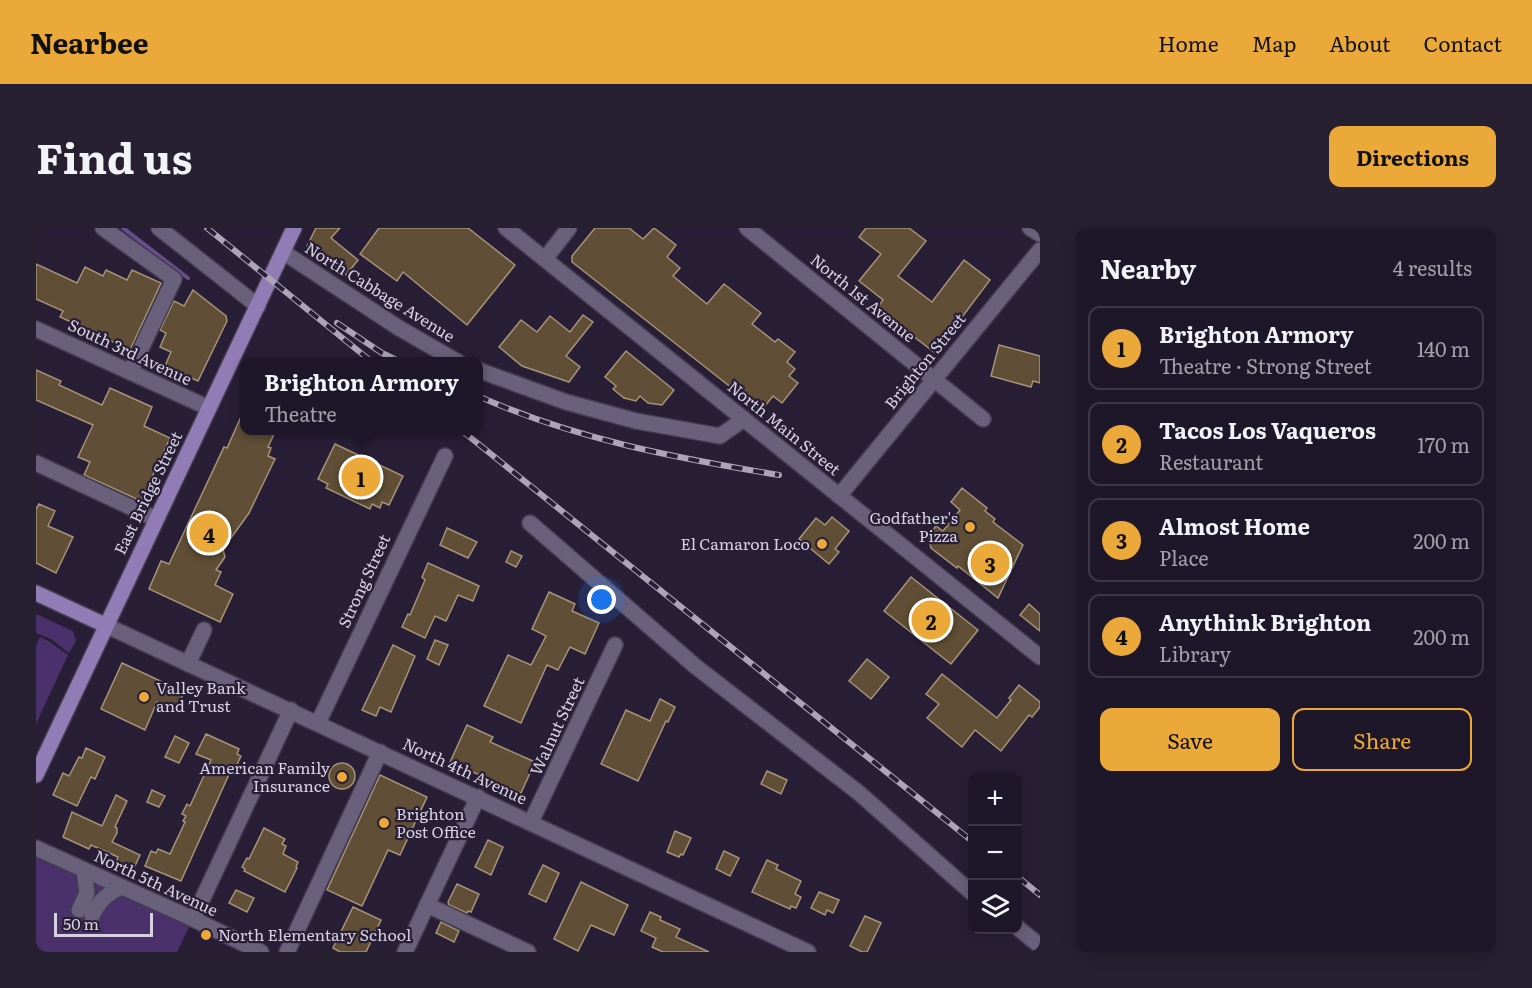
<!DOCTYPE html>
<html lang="en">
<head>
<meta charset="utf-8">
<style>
  :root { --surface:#1e1729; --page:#262031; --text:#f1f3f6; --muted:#a19fa8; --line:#3c3646; --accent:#eba939 }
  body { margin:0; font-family:Literata,serif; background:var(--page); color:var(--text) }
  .controls { position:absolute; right:18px; bottom:18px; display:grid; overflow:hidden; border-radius:12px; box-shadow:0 3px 15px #0003 }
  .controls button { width:54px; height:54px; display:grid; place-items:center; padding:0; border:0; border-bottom:2px solid var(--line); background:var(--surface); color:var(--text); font:30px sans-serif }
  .scale { position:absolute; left:18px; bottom:15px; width:99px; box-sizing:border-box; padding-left:6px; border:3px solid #d7d1e1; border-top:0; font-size:16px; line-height:21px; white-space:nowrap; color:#d7d1e1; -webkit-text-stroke:4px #281f37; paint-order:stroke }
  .you { position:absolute; left:566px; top:372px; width:21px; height:21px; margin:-15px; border:4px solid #fff; border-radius:50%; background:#1a73e8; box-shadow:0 0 0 9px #1a73e833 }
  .badge { display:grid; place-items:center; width:39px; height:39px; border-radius:50%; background:var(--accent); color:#111; font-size:20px; font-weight:700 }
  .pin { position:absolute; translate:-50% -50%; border:3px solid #fff; box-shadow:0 2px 6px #0006 }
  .popup { position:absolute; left:204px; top:129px; width:243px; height:78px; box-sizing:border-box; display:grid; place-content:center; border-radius:12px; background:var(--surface); filter:drop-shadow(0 2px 4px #0005); font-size:20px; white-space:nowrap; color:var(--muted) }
  .popup b { font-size:22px; color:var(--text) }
  .popup::after { content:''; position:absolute; left:50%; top:100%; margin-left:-12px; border:12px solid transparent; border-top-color:var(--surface) }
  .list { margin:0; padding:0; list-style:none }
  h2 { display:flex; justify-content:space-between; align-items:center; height:78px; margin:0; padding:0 24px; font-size:26px }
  h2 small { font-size:20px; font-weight:400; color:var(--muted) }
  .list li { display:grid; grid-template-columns:39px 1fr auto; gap:18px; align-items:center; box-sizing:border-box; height:84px; margin:0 12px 12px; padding:0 12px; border:2px solid var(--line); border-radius:12px }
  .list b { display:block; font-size:22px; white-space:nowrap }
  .list p { margin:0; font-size:20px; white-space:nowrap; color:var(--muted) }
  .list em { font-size:20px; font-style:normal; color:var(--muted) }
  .actions { display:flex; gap:12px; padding:18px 24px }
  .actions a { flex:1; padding:14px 0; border:2px solid var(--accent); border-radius:12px; text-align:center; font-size:21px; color:var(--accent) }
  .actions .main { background:var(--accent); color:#111 }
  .icon { flex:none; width:33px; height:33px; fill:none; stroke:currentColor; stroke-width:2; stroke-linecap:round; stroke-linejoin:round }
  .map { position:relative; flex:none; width:1004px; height:724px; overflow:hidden; border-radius:12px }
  header { display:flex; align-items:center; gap:36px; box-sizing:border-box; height:84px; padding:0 30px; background:var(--accent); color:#111 }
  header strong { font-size:28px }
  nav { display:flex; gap:33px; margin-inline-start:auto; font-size:21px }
  .intro { display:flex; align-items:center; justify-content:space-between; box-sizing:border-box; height:144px; padding:0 36px }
  h1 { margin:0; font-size:42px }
  .button { padding:15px 27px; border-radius:12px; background:var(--accent); color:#111; font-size:21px; font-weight:700 }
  main { display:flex; gap:36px; padding:0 36px }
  aside { flex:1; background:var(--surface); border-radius:12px; box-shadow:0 3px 15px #0003 }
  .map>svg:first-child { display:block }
  .green { fill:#4a316b }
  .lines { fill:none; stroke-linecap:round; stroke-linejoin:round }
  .stream { stroke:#664d8b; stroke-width:4 }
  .building { fill:#604f36; stroke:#a69378; stroke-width:1.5 }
  .minor-casing { stroke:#443c50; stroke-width:18 }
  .major-casing { stroke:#443c50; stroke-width:18 }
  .minor { stroke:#69607b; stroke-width:15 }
  .major { stroke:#927cb6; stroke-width:15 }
  .rail-casing { stroke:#aca5b7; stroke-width:6 }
  .rail { stroke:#281f37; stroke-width:4; stroke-dasharray:11; stroke-linecap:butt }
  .poi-dot { fill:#eba939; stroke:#281f37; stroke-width:2 }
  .labels { text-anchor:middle; stroke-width:4.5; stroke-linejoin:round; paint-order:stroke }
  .street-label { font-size:16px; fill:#d7d1e1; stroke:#281f37 }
  .poi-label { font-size:16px; fill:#d7d1e1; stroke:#281f37; text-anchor:end }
</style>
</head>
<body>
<header>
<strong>Nearbee</strong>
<nav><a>Home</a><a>Map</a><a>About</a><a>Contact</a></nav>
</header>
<div class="intro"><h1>Find us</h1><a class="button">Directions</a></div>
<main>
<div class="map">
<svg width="1004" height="724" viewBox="0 0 1004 724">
  <rect width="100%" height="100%" fill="#281f37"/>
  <g class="green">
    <path d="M0,386l37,17 3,10 -7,12 -18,-14 -15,-6z"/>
    <path d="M4,409l10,5 18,13 -32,69v-78z"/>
    <path d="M0,620l157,71 -16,33h-141z"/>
  </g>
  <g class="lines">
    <path class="stream" d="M87,0l65,50"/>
  </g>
  <g class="building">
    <path d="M280,0h24l-9,10 27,22 -12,15 -39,-29z"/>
    <path d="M343,0h89l47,37 -48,60 -64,-53 -6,9 -37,-27z"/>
    <path d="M559,0h34l14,11 11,-11 22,17 -9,12 13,11 -7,8 34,28 17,-20 37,29 -9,11 23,18 3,-3 17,13 -8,10 8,7 -6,7 9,7 -16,20 -9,-7 -12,15 -189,-149v-6z"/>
    <path d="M830,0h43l17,13 -28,35 34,26 32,-42 26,20 -55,73 -58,-45 6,-8 -24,-19 22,-27 -22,-17z"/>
    <path d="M0,36l41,19 8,-16 18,9 3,-6 21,10 5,-10 29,13 -31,67 -70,-33 3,-6 -27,-12z"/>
    <path d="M157,62l33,26 1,5 -29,60 -33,-15 6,-14 -11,-5 6,-14 -6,-3 14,-29 10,5z"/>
    <path d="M547,87l10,7 -27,34 14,11 -11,15 -47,-16 -23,-19 22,-27 16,12 13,-16 20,16z"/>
    <path d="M963,117l41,11v27l-7,-2 -2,6 -40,-11z"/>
    <path d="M590,123l48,39 -12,15 -14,-2 -8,-7 -4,5 -12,-3 -11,-9 3,-3 -11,-9z"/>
    <path d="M0,142l25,11 -2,4 43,20 8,-17 42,19 -8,19 26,12 -29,63 -57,-26 6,-13 -12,-5 15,-32 -57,-25z"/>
    <path d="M208,182v20h32l-8,17 3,1 -3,8 7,3 -26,54 -26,36 2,8 -9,13 5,2 -6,13 18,9 -13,28 -71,-33 12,-28 8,3 55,-117 3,1z"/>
    <path d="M299,216l68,32 -14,29 -7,-3 -2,6 -8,-4 -2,5 -44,-21 2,-4 -10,-5z"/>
    <path d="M926,260l25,20 -2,3 10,8 -2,3 30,23 -25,53 -40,-32 -1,2 -26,-20 -3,-12 8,-10 7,5 17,-21 -9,-8z"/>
    <path d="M3,276l16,7 -7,15 25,11 -17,36 -20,-10v-54z"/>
    <path d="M796,289l17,14 -14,18 4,3 -10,12 -30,-25 17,-21 9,7z"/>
    <path d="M411,300l30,14 -9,16 -28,-13z"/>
    <path d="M475,323l11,5 -6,11 -10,-5z"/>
    <path d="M392,335l51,23 -6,15 -15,-6 -12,26 -11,-5 -10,22 -23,-11 6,-13 2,1 15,-35 -3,-3z"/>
    <path d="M875,349l67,53 -27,34 -67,-53z"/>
    <path d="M513,364l26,12 -3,7 27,12 -14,31 -15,-7 -12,23 -11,-5 -26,58 -37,-17 24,-51 23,10 15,-29 -14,-7z"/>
    <path d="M993,376l11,10v17l-20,-16z"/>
    <path d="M399,412l13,5 -9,20 -12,-6z"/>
    <path d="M357,417l22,11 -24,56 -11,-5 -4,9 -14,-6z"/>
    <path d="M831,431l22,18 -18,22 -22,-18z"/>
    <path d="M86,435l62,29 -8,19 -19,-9 -12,28 -44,-21z"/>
    <path d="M906,446l55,44 14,-18 -2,-2 10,-13 21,17v5l-8,10 -3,-2 -28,36 -26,-21 -13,17 -35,-29 12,-14 -13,-10z"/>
    <path d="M624,471l15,8 -7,15 -2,-1 -28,60 -37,-17 25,-54 24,11z"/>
    <path d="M431,497l26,12 -3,5 45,20 -14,31 -71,-31z"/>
    <path d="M170,506l33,15 -2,5 4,2 -7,15 -3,-1 -50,111 -36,-15 6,-15 5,2 2,-4 12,5 15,-32 -2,-1 3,-5 -4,-2 5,-10 3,2 21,-46 -15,-6z"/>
    <path d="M139,508l14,7 -10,20 -14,-6z"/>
    <path d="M50,520l19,9 -10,22 -4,-2 -14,29 -24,-11 10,-22 6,3 10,-19 3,1z"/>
    <circle cx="306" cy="548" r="13"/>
    <path d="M731,543l20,9 -6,14 -20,-10z"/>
    <path d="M344,547l47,22 -27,58 -12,-5 -26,56 -35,-16z"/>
    <path d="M116,562l13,6 -6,11 -12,-5z"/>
    <path d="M80,567l11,6 -12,26 2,1v5l-5,9 28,13 -7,15 -17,-8 2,-5 -27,-12 -2,4 -26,-12 9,-25 30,14z"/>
    <path d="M228,600l21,11 -3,5 4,2 -3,8 15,8 -2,5 1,1 -12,24 -41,-21 1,-2 -3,-2 5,-9 2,1z"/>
    <path d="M639,603l16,7 -8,17 -2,-1 -2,3 -12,-5z"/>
    <path d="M452,612l15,7 -12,28 -16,-8z"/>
    <path d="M688,623l15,7 -9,18 -14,-7z"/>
    <path d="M731,632l11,5 -2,4 25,12 -6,13 6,3 -5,11 -5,-2 -1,3 -38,-17z"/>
    <path d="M507,637l16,8 -13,29 -17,-8z"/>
    <path d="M545,654l47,23 -14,30 -23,-10 -13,26 -24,-12z"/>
    <path d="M421,656l22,10 -8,18 -3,-1 -1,2 -18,-8 -1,-3z"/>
    <path d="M200,662l18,8 -7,14 -18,-9z"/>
    <path d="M783,664l20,8 -6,13 -6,-3 -2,5 -14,-7z"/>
    <path d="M317,679l28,13 -15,32h-26l-7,-4z"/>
    <path d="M614,684l11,5 -1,3 20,9 -4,8 33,15h-46l-11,-5 4,-9 -15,-7z"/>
    <path d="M829,688l16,7 -14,29h-5l-12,-6z"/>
    <path d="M405,694l18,9 -5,11 -18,-9z"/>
  </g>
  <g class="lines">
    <defs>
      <g id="minor">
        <path d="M67,0l71,51 -44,93"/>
        <path d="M123,0l99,78"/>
        <path d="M470,0l534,429"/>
        <path d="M711,0l236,191"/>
        <path d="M994,0l10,6"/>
        <path d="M247,24l116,76 59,34"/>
        <path d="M509,31l24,-31"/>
        <path d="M0,101l173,79"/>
        <path d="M442,142l88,32 70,19 84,15 24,-17"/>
        <path d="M0,235l120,56"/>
        <path d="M803,268l201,-246"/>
        <path d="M494,295l165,143 164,127 113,100"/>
        <path d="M69,397l703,327"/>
        <path d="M152,436l16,-34"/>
        <path d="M282,495l127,-267"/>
        <path d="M495,594l84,-177"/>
        <path d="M0,620l157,71 68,33"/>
        <path d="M391,677l101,47"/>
        <path d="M43,682l8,-17 -3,-23"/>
        <path d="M56,688c7,-15 14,-22 30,-29"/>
        <path d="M157,691l98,-209"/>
        <path d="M982,700l22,18"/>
        <path d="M251,724l93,-200"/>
        <path d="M369,724l73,-155"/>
      </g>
      <g id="major">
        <path d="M0,365l69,32"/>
        <path d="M0,547l258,-547"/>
      </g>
    </defs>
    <use href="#minor" class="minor-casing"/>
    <use href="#major" class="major-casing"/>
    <use href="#minor" class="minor"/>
    <use href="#major" class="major"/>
    <defs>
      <g id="rail">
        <path d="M171,0l165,134"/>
        <path d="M301,95l45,30 19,9"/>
        <path d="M442,168c96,43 198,62 301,79"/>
        <path d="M425,202l511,411"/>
        <path d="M982,649l22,18"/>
      </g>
    </defs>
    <use href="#rail" class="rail-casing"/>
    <use href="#rail" class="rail"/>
  </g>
  <g class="poi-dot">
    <circle cx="934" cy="299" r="6"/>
    <circle cx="786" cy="316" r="6"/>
    <circle cx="108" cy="469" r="6"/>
    <circle cx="306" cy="549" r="6"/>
    <circle cx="348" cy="595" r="6"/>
    <circle cx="170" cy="707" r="6"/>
  </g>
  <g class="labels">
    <g class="street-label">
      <text transform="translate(344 64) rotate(32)" y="6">North Cabbage Avenue</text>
      <text transform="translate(827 70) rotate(39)" y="6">North 1st Avenue</text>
      <text transform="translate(94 124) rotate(25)" y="6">South 3rd Avenue</text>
      <text transform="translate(889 133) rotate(-51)" y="6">Brighton Street</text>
      <text transform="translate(748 200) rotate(39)" y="6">North Main Street</text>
      <text transform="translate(112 265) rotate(-64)" y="6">East Bridge Street</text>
      <text transform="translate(328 353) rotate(-65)" y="6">Strong Street</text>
      <text transform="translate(521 498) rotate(-65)" y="6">Walnut Street</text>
      <text transform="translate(429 543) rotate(25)" y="6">North 4th Avenue</text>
      <text transform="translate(120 655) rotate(25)" y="6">North 5th Avenue</text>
    </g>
    <g class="poi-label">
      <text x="922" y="296">Godfather's<tspan x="922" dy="18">Pizza</tspan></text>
      <text x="774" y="322">El Camaron Loco</text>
      <text x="120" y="466" text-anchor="start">Valley Bank<tspan x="120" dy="18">and Trust</tspan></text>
      <text x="294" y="546">American Family<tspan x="294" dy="18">Insurance</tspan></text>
      <text x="360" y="592" text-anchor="start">Brighton<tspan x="360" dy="18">Post Office</tspan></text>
      <text x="182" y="713" text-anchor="start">North Elementary School</text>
    </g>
  </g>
</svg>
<div class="controls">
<button>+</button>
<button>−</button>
<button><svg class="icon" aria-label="layers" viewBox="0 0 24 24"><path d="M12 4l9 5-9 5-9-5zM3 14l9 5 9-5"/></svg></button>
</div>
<div class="scale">50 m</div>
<div class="you"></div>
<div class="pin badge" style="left:325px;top:249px">1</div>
<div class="popup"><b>Brighton Armory</b>Theatre</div>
<div class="pin badge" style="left:895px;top:392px">2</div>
<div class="pin badge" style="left:954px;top:335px">3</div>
<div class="pin badge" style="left:173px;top:305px">4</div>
</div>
<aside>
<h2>Nearby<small>4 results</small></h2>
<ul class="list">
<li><span class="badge">1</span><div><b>Brighton Armory</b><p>Theatre · Strong Street</p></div><em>140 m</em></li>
<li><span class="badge">2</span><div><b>Tacos Los Vaqueros</b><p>Restaurant</p></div><em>170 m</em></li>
<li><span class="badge">3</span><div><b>Almost Home</b><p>Place</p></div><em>200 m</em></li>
<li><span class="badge">4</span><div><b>Anythink Brighton</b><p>Library</p></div><em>200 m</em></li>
</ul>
<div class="actions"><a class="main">Save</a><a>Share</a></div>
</aside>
</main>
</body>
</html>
